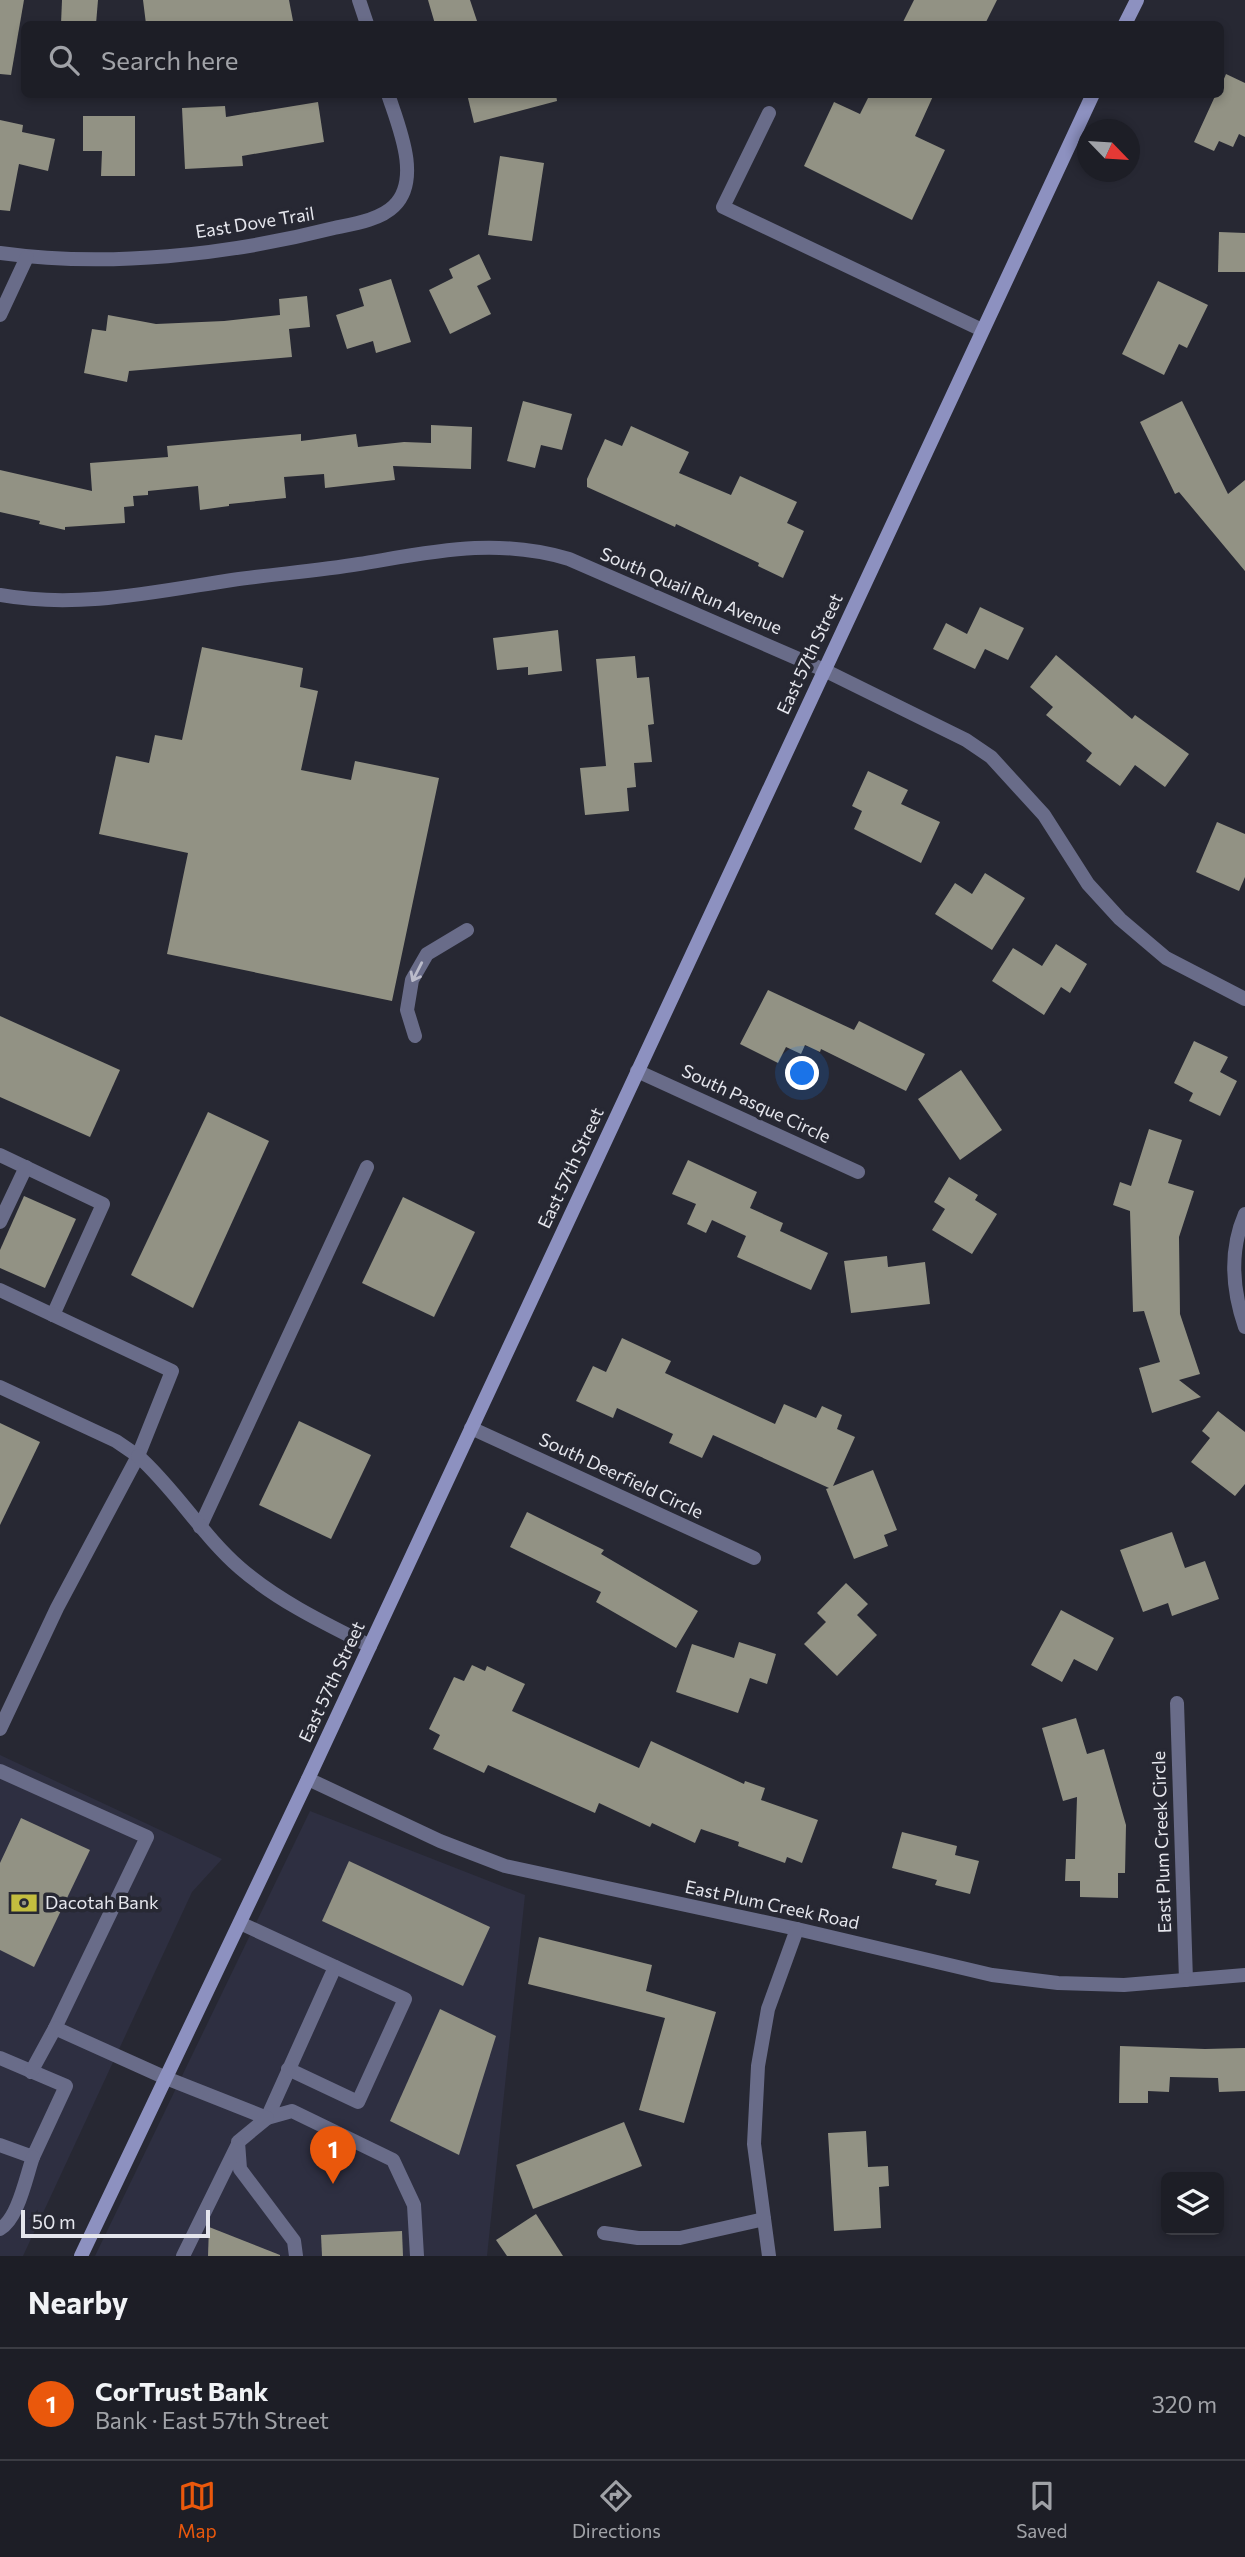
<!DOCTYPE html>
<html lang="en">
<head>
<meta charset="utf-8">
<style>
  :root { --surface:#1d1e26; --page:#2a2b32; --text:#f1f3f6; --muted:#a0a2a7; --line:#3b3c43; --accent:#ea580c }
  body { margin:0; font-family:Commissioner,sans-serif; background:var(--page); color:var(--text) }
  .controls { position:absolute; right:21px; bottom:21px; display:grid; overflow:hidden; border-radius:10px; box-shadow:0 4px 10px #0003 }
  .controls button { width:63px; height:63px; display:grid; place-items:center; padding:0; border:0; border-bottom:2px solid var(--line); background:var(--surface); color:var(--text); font:35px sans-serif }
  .compass { position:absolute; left:1077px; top:119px; width:63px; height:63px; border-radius:50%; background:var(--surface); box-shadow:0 4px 10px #0003; rotate:115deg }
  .scale { position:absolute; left:21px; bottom:18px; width:189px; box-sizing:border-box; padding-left:7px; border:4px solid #e5e6ed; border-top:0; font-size:19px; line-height:24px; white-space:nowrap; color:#e5e6ed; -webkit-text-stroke:5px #272833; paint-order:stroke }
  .you { position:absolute; left:803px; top:1074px; width:24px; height:24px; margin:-18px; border:5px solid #fff; border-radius:50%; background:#1a73e8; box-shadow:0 0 0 10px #1a73e833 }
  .badge { display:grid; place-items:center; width:46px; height:46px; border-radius:50%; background:var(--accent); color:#fff; font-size:23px; font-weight:700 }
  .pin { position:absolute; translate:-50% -58px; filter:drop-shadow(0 2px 4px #0008) }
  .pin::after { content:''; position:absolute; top:37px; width:24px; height:21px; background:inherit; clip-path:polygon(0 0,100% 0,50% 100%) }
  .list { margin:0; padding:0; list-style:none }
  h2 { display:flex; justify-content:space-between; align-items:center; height:91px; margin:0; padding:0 28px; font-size:30px }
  h2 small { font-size:23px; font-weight:400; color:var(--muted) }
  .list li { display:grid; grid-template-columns:46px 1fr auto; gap:21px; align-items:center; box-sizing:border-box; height:112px; padding:0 28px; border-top:2px solid var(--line) }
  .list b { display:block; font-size:26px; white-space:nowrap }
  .list p { margin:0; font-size:23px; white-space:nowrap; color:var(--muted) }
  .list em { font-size:23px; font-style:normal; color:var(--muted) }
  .icon { flex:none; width:38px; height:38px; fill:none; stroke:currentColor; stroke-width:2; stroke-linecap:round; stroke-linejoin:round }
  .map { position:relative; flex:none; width:1245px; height:2256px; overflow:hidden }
  .search { position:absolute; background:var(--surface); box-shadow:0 4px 10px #0003; left:21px; right:21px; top:21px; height:77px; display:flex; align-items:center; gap:18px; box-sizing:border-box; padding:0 24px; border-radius:10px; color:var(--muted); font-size:26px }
  .sheet { height:203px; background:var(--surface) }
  nav { display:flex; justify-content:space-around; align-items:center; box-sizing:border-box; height:98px; border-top:2px solid var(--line); background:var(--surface); font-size:19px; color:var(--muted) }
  nav a { display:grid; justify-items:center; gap:4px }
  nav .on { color:var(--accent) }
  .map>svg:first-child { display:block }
  .built { fill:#2e2f41 }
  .building { fill:#929284 }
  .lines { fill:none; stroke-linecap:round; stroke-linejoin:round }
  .lane { stroke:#696c89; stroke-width:14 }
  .street { stroke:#696c89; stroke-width:14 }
  .secondary { stroke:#8d91c0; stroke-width:14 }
  .oneway { stroke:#babbca }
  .labels { text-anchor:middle; stroke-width:7; stroke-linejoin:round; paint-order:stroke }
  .street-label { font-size:18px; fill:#e5e6ed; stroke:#272833 }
  .poi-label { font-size:18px; fill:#e5e6ed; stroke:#272833; text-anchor:start }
</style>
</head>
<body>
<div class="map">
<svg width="1245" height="2256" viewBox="0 0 1245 2256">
  <rect width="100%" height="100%" fill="#272833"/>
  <g class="built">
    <path d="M0,1755l222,104 -30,33 -169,364h-23z"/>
    <path d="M310,1811l215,84 -38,361h-392z"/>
  </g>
  <g class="building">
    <path d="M0,0h24l-13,75 -11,-1z"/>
    <path d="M62,0h36l-2,24h-35z"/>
    <path d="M143,0h146l4,21 -17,3h-130z"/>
    <path d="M428,0h42l8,24h-43z"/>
    <path d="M914,0h83l-12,24h-83z"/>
    <path d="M1226,74l19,9v54l-6,-3 -6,13 -14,-6 -5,10 -20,-9 22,-48h5v-8z"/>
    <path d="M467,94h89l1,7 -83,22z"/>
    <path d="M870,94h64l-19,42 30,14 -33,70 -108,-54 30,-64 26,12z"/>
    <path d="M318,102l6,40 -82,14 1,10 -58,3 -3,-61 43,-2 1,11z"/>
    <path d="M83,116h52v60h-34l1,-25h-19z"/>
    <path d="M0,120l23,5 -1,7 33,7 -7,32 -29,-7 -9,47 -10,-1z"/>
    <path d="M500,156l44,7 -12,78 -44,-6z"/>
    <path d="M1219,232l26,1v39h-27z"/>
    <path d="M479,254l12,25 -14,7 14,28 -41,20 -21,-44 24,-12 -4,-9z"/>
    <path d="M391,279l20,63 -35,11 -3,-12 -26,8 -11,-34 28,-9 -5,-17z"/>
    <path d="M1158,281l50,24 -21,43 -8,-4 -15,31 -42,-21z"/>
    <path d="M307,296l3,31 -21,2 3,28 -163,14 -2,11 -43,-9 8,-44 14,2 2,-16 48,9 68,-3 56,-6 -1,-16z"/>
    <path d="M523,401l49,13 -10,36 -21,-5 -6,23 -28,-7z"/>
    <path d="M1182,401l46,93 17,-14v91l-66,-79 -4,2 -35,-72z"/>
    <path d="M431,425l41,2 -1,42 -78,-3 2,14 -70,8 -1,-14 -40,3 2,21 -57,6v2l-29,4 -2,-24 -50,5v4l-15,1 1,10 -10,1 1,16 -60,4v3l-26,-6 1,-3 -40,-9v-42l92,21 -2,-28 78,-6 -1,-11 134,-12v7l55,-7 2,13 46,-5 27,1z"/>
    <path d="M631,426l58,26 -10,21 52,22 9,-19 57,26 -10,21 17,8 -21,47 -25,-12 1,-3 -83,-39 -1,3 -88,-40v-8l18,-40 17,7z"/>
    <path d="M980,607l44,21 -16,32 -23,-11 -10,20 -42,-20 13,-26 21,11z"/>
    <path d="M558,630l4,41 -34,4v-8l-31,3 -4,-32z"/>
    <path d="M202,647l101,21 -3,19 18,4 -17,79 50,10 4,-19 84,17 -47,223 -225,-47 21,-101 -89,-19 17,-78 33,7 6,-28 27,5z"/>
    <path d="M1056,655l76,64 3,-4 54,39 -24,33 -30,-22 -15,21 -34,-25 6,-8 -46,-38 7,-8 -23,-20z"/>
    <path d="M635,656l2,22 12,-1 5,47 -6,1 4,37 -18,1 2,24 -9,1 2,23 -44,4 -5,-47 26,-2 -10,-107z"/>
    <path d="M868,771l40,19 -7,14 39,18 -19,41 -67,-34 8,-18 -10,-5z"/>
    <path d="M1217,822l28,12v43l-6,14 -43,-19z"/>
    <path d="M985,873l40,25 -33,52 -57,-36 20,-31 17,11z"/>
    <path d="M1056,944l31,20 -17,29 -9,-6 -17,28 -52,-34 21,-33 29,18z"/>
    <path d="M768,990l86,40 5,-9 66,33 -19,37 -85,-42 -1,3 -15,-7 -4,9 -15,-7 -8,16 -38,-19z"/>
    <path d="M0,1016l120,54 -30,67 -90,-40z"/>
    <path d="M1194,1041l34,16 -8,15 17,9 -17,35 -31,-15 4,-8 -19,-10z"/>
    <path d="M961,1070l41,60 -42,30 -42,-61z"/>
    <path d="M208,1112l61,29 -76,167 -62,-33z"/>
    <path d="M1149,1129l33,11 -14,43 26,8 -15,46 1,77 20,60 -21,6 22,17 -49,16 -13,-45 21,-6 -16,-51 -11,1 -3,-101 -17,-6 7,-23 11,4z"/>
    <path d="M688,1160l69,32 -7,16 33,15 -3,8 48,22 -17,37 -74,-33 9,-21 -34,-16 -6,13 -19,-9 9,-20 -24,-10z"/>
    <path d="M949,1177l29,18 -3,5 22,14 -25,40 -40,-24 13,-21 -11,-7z"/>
    <path d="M24,1196l52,23 -31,69 -45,-20v-18z"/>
    <path d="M403,1197l72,35 -41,85 -72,-34z"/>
    <path d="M887,1256l1,11 37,-5 5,42 -79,9 -7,-52z"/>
    <path d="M622,1338l49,23 -6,12 110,51 9,-20 32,14 6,-12 20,9 -5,14 18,8 -22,49 40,-16 24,60 -13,5 4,11 -34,13 -28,-70 3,-1 -116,-53 -11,23 -33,-15 4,-9 -56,-26 -4,10 -37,-17 17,-35 13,6z"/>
    <path d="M1218,1411l27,21v52l-10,12 -44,-34 19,-24 -8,-7z"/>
    <path d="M299,1421l72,34 -40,84 -72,-34z"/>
    <path d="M0,1423l40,19 -40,83z"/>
    <path d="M527,1512l77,38 -3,4 97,57 -22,37 -80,-46 5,-10 -91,-45z"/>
    <path d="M1172,1532l13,36 20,-7 14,38 -47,17 -4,-13 -25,9 -23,-62z"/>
    <path d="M846,1583l22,21 -11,11 20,20 -40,41 -33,-32 22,-22 -9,-9z"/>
    <path d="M1061,1610l53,28 -17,33 -23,-12 -12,23 -31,-17z"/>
    <path d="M739,1642l37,12 -9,30 -17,-6 -12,35 -62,-21 16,-48 42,14z"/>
    <path d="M472,1665l13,6 2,-5 38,18 -13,27 127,57 12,-27 93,43 1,-3 20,7 -4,12 57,20 -16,43 -15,-6 -2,6 -47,-17 1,-4 -38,-13 -6,14 -43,-20 -2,4 -51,-24 -4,10 -107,-48 -4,8 -51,-24 7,-14 -11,-6 25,-52 10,4z"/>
    <path d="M1076,1718l11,36 17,-5 22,76 -1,48h-7v25l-38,-1v-16h-15l1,-22h9l2,-62 -14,4 -21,-73z"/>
    <path d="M21,1818l69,32 -56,117 -34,-17v-87z"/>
    <path d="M902,1832l55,14 -2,9 24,6 -9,33 -35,-9 2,-5 -45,-12z"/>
    <path d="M349,1861l141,66 -27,59 -141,-65z"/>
    <path d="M539,1937l113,28 -6,26 70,21 -32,111 -45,-13 26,-92 -137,-34z"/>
    <path d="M440,2009l56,27 -37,119 -69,-34z"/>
    <path d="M1120,2046l85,3 40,-1v43l-26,1 -1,-14 -48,-1 -1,15 -21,-1v12h-29z"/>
    <path d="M624,2122l18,44 -109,43 -17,-44z"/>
    <path d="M866,2131l2,36 20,-1 1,20 -10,1 2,41 -47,3 -6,-98z"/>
    <path d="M536,2214l27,42h-56l-11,-16z"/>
    <path d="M209,2227l71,28v1h-72z"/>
    <path d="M402,2231l1,25h-81l-1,-21z"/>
  </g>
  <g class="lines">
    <g class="lane">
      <path d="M769,113l-46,94 259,123"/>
      <path d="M415,1036l-8,-26 5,-30 15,-26 40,-24"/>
      <path d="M0,1155l103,49 -50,111"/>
      <path d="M0,1222l26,-55"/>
      <path d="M0,1290l172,81 -34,85 -81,152 -57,121"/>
      <path d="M0,1387l116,54 22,15"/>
      <path d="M200,1527l167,-360"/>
      <path d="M0,1771l147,66 -92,191"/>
      <path d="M240,1923l165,76 -47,103 -70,-33"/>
      <path d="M335,1967l-68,151 25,-7 101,49 21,45 3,51"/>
      <path d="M0,2058l66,28 -33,71 -33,-12"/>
      <path d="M31,2072l24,-44 111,50 101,40 -29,24 2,27 54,72 2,15"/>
      <path d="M0,2229c18,-10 26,-52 33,-72"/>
      <path d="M183,2256l55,-112"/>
    </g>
    <g class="street">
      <path d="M359,0l8,24"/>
      <path d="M0,253c108,15 228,2 334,-25 19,-4 46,-8 60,-22 28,-27 4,-81 -6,-112"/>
      <path d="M0,315l27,-58"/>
      <path d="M0,595c78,14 154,-3 232,-15 42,-6 85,-9 127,-16 73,-12 136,-27 210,-5l255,111 142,70 25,17 53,58 44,69 32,35 46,39 79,41"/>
      <path d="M637,1071l221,101"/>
      <path d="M1245,1214c-16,37 -13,75 0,113"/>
      <path d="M471,1428l283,130"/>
      <path d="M138,1456c38,34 64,79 102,112 38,33 86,56 130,78"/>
      <path d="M1177,1703l9,277"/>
      <path d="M308,1779l132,62 65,25 292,63 195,46 66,8 66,2 121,-10"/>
      <path d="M604,2233l34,5h42l84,-19"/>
      <path d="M769,2256l-15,-112 4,-78 10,-57 29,-80"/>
    </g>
    <g class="secondary">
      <path d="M1125,24l12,-24"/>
      <path d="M81,2256l227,-477 785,-1685"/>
    </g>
  </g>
  <defs><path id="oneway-shaft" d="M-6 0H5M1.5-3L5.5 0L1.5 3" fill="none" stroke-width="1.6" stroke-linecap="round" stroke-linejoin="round" transform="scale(1.75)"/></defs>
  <use class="oneway" href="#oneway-shaft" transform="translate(417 972) rotate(117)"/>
  <defs>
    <symbol id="bank-bare" viewBox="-9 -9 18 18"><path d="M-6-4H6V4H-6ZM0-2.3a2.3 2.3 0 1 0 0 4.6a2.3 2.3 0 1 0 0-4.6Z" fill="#c3bd3f" stroke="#272833" stroke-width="2.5" paint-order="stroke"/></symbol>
  </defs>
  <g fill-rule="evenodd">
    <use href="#bank-bare" x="5" y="1884" width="38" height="38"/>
  </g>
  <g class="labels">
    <g class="street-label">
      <text transform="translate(255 223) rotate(-9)" y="6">East Dove Trail</text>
      <text transform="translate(691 591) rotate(23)" y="6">South Quail Run Avenue</text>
      <text transform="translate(810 654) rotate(-65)" y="6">East 57th Street</text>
      <text transform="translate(756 1104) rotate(25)" y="6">South Pasque Circle</text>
      <text transform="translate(571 1168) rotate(-65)" y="6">East 57th Street</text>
      <text transform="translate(621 1476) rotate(25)" y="6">South Deerfield Circle</text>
      <text transform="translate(332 1682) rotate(-65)" y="6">East 57th Street</text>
      <text transform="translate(1162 1842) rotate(-92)" y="6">East Plum Creek Circle</text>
      <text transform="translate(772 1905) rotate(12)" y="6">East Plum Creek Road</text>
    </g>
    <g class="poi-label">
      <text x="45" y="1909">Dacotah Bank</text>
    </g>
  </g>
</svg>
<div class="controls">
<button><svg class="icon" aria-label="layers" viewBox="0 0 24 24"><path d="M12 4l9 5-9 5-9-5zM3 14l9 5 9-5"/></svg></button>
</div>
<svg class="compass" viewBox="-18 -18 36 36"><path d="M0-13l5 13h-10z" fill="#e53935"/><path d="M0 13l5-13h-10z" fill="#a0a2a7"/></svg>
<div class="scale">50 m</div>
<div class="you"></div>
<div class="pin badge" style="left:333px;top:2184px">1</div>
<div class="search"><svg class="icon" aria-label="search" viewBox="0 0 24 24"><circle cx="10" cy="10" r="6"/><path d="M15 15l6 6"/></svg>Search here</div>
</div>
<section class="sheet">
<h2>Nearby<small></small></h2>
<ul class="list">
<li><span class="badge">1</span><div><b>CorTrust Bank</b><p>Bank · East 57th Street</p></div><em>320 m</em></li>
</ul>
</section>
<nav>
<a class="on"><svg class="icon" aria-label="map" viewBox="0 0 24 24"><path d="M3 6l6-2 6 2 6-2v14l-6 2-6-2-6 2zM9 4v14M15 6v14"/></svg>Map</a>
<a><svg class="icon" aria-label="directions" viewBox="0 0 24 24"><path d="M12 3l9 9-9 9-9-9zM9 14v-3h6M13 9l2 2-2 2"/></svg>Directions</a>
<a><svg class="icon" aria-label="saved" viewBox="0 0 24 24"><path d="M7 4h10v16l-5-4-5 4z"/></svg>Saved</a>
</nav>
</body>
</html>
